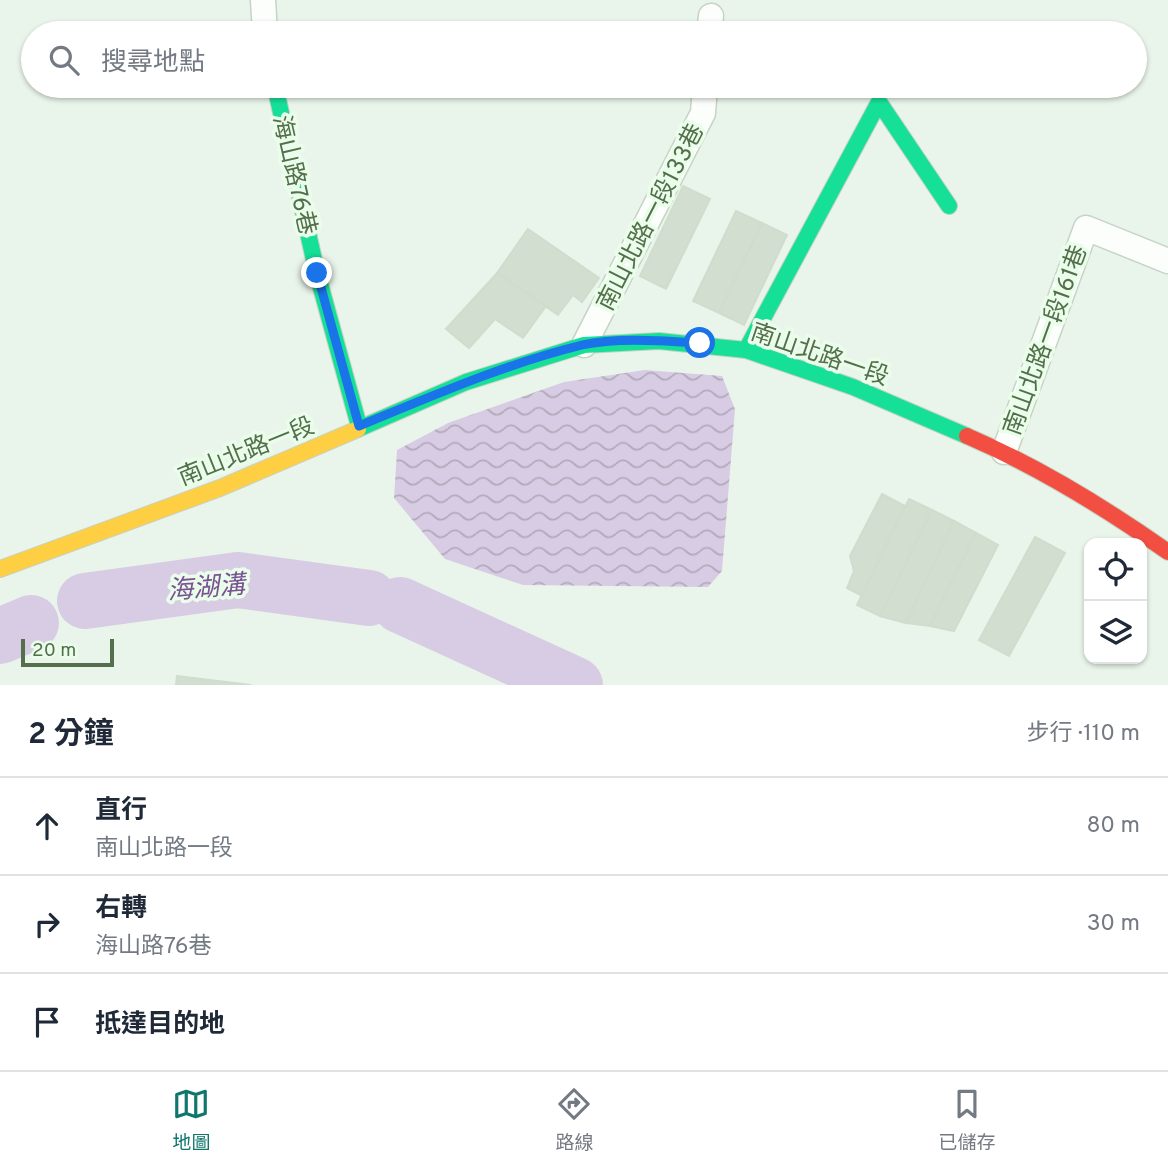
<!DOCTYPE html>
<html lang="zh-TW">
<head>
<meta charset="utf-8">
<style>
  :root { --surface:#fff; --page:#f6f6f7; --text:#1f2937; --muted:#747a83; --line:#e0e1e3; --accent:#0f766e }
  body { margin:0; font-family:Overpass,"Noto Sans TC",sans-serif; background:var(--page); color:var(--text) }
  .controls { position:absolute; right:21px; bottom:21px; display:grid; overflow:hidden; border-radius:14px; box-shadow:0 2px 5px #0004 }
  .controls button { width:63px; height:63px; display:grid; place-items:center; padding:0; border:0; border-bottom:2px solid var(--line); background:var(--surface); color:var(--text); font:35px sans-serif }
  .scale { position:absolute; left:21px; bottom:18px; width:93px; box-sizing:border-box; padding-left:7px; border:4px solid #546f4c; border-top:0; font-size:19px; line-height:24px; white-space:nowrap; color:#546f4c; -webkit-text-stroke:5px #eafdea; paint-order:stroke }
  .stop { position:absolute; width:21px; height:21px; margin:-16px; border:5px solid #1a73e8; border-radius:50%; background:#fff }
  .stop.end { background:#1a73e8; border-color:#fff; box-shadow:0 2px 7px #0008 }
  .list { margin:0; padding:0; list-style:none }
  h2 { display:flex; justify-content:space-between; align-items:center; height:91px; margin:0; padding:0 28px; font-size:30px }
  h2 small { font-size:23px; font-weight:400; color:var(--muted) }
  .list li { display:grid; grid-template-columns:46px 1fr auto; gap:21px; align-items:center; box-sizing:border-box; height:98px; padding:0 28px; border-top:2px solid var(--line) }
  .list b { display:block; font-size:26px; white-space:nowrap }
  .list p { margin:0; font-size:23px; white-space:nowrap; color:var(--muted) }
  .list em { font-size:23px; font-style:normal; color:var(--muted) }
  .icon { flex:none; width:38px; height:38px; fill:none; stroke:currentColor; stroke-width:2; stroke-linecap:round; stroke-linejoin:round }
  .map { position:relative; flex:none; width:1168px; height:685px; overflow:hidden }
  .search { position:absolute; background:var(--surface); box-shadow:0 2px 5px #0004; left:21px; right:21px; top:21px; height:77px; display:flex; align-items:center; gap:18px; box-sizing:border-box; padding:0 24px; border-radius:38px; color:var(--muted); font-size:26px }
  .sheet { height:385px; background:var(--surface) }
  nav { display:flex; justify-content:space-around; align-items:center; box-sizing:border-box; height:98px; border-top:2px solid var(--line); background:var(--surface); font-size:19px; color:var(--muted) }
  nav a { display:grid; justify-items:center; gap:4px }
  nav .on { color:var(--accent) }
  .map>svg:first-child { display:block }
  .water { fill:url(#water-waves) }
  .lines { fill:none; stroke-linecap:round; stroke-linejoin:round }
  .river { stroke:#d8cce4; stroke-width:56 }
  .building { fill:#d2ded0; stroke:#cfddcc; stroke-width:2 }
  .street-casing { stroke:#c6d3c5; stroke-width:27 }
  .fast-casing { stroke:#c5d2c3; stroke-width:18 }
  .slow-casing { stroke:#c5d2c3; stroke-width:18 }
  .jam-casing { stroke:#c5d2c3; stroke-width:18 }
  .street { stroke:#fcfefc; stroke-width:24 }
  .fast { stroke:#16e098; stroke-width:16 }
  .slow { stroke:#ffcf43; stroke-width:16 }
  .jam { stroke:#f24e42; stroke-width:16 }
  .route { stroke:#1a73e8; stroke-width:9 }
  .labels { text-anchor:middle; stroke-width:7; stroke-linejoin:round; paint-order:stroke }
  .street-label { font-size:24px; fill:#546f4c; stroke:#eafdea }
  .water-label { font-size:26px; font-style:italic; fill:#795294; stroke:#eafdea }
</style>
</head>
<body>
<div class="map">
<svg width="1168" height="685" viewBox="0 0 1168 685">
  <defs>
    <pattern id="water-waves" width="16" height="10" patternUnits="userSpaceOnUse" patternTransform="scale(1.75)"><rect width="16" height="10" fill="#d8cce4"/><path d="M0 5q4-4 8 0t8 0" fill="none" stroke="#b2aabb"/></pattern>
  </defs>
  <rect width="100%" height="100%" fill="#e9f5ea"/>
  <path class="water" d="M645,370l77,6 13,33 -13,162 -14,16 -185,-2 -78,-26 -51,-61 3,-48 51,-27 116,-41z"/>
  <g class="lines">
    <g class="river">
      <path d="M85,601l153,-21 131,18"/>
      <path d="M400,605l175,80"/>
      <path d="M0,636l31,-13"/>
    </g>
  </g>
  <g class="building">
    <path d="M683,186l27,13 -44,90 -26,-13z"/>
    <path d="M736,211l26,12 -43,90 -26,-12z"/>
    <path d="M762,223l25,12 -43,90 -25,-12z"/>
    <path d="M528,229l71,49 -17,24 -9,-7 -15,20 -61,-42z"/>
    <path d="M497,273l49,33 -23,32 -28,-19 -26,29 -23,-19z"/>
    <path d="M882,494l23,12 -43,90 -15,-8 7,-17 -4,-15z"/>
    <path d="M909,499l23,11 -52,106 -23,-11z"/>
    <path d="M932,510l22,11 -48,102 -26,-7z"/>
    <path d="M954,521l22,12 -46,93 -24,-3z"/>
    <path d="M976,533l22,12 -44,86 -24,-5z"/>
    <path d="M1035,537l30,16 -56,103 -30,-16z"/>
    <path d="M177,676l74,9h-75z"/>
  </g>
  <g class="lines">
    <defs>
      <g id="street">
        <path d="M263,0l2,33"/>
        <path d="M709,33l2,-17"/>
        <path d="M584,345l119,-232 2,-27"/>
        <path d="M1004,452l82,-224 82,33"/>
      </g>
      <g id="fast">
        <path d="M275,86l42,187 42,153"/>
        <path d="M746,350l133,-248 70,104"/>
        <path d="M358,429l108,-47 118,-37 75,-4 87,9 107,37 114,49"/>
      </g>
      <path id="slow" d="M0,569l220,-81 138,-59"/>
      <path id="jam" d="M967,436c72,31 137,71 201,116"/>
    </defs>
    <use href="#street" class="street-casing"/>
    <use href="#fast" class="fast-casing"/>
    <use href="#slow" class="slow-casing"/>
    <use href="#jam" class="jam-casing"/>
    <use href="#street" class="street"/>
    <use href="#fast" class="fast"/>
    <use href="#slow" class="slow"/>
    <use href="#jam" class="jam"/>
  </g>
  <g class="lines">
    <path class="route" d="M317,273l42,153c73,-30 146,-62 223,-81 35,-8 83,-4 118,-2"/>
  </g>
  <g class="labels">
    <g class="street-label">
      <text transform="translate(295 175) rotate(77)" y="8">海山路76巷</text>
      <text transform="translate(650 217) rotate(-63)" y="8">南山北路一段133巷</text>
      <text transform="translate(1045 340) rotate(-70)" y="8">南山北路一段161巷</text>
      <text transform="translate(820 354) rotate(19)" y="8">南山北路一段</text>
      <text transform="translate(246 451) rotate(-22)" y="8">南山北路一段</text>
    </g>
    <g class="water-label">
      <text transform="translate(206 587) rotate(-5)" y="9">海湖溝</text>
    </g>
  </g>
</svg>
<div class="controls">
<button><svg class="icon" aria-label="locate" viewBox="0 0 24 24"><circle cx="12" cy="12" r="6"/><path d="M12 2v4M12 18v4M2 12h4M18 12h4"/></svg></button>
<button><svg class="icon" aria-label="layers" viewBox="0 0 24 24"><path d="M12 4l9 5-9 5-9-5zM3 14l9 5 9-5"/></svg></button>
</div>
<div class="scale">20 m</div>
<div class="stop" style="left:700px;top:343px"></div>
<div class="stop end" style="left:317px;top:273px"></div>
<div class="search"><svg class="icon" aria-label="search" viewBox="0 0 24 24"><circle cx="10" cy="10" r="6"/><path d="M15 15l6 6"/></svg>搜尋地點</div>
</div>
<section class="sheet">
<h2>2 分鐘<small>步行 · 110 m</small></h2>
<ul class="list">
<li><svg class="icon" aria-label="ahead" viewBox="0 0 24 24"><path d="M12 20V5M6 11l6-6 6 6"/></svg><div><b>直行</b><p>南山北路一段</p></div><em>80 m</em></li>
<li><svg class="icon" aria-label="right" viewBox="0 0 24 24"><path d="M7 20v-9h11M14 6l5 5-5 5"/></svg><div><b>右轉</b><p>海山路76巷</p></div><em>30 m</em></li>
<li><svg class="icon" aria-label="arrive" viewBox="0 0 24 24"><path d="M6 21V4h12l-3 4 3 4H6"/></svg><div><b>抵達目的地</b></div></li>
</ul>
</section>
<nav>
<a class="on"><svg class="icon" aria-label="map" viewBox="0 0 24 24"><path d="M3 6l6-2 6 2 6-2v14l-6 2-6-2-6 2zM9 4v14M15 6v14"/></svg>地圖</a>
<a><svg class="icon" aria-label="directions" viewBox="0 0 24 24"><path d="M12 3l9 9-9 9-9-9zM9 14v-3h6M13 9l2 2-2 2"/></svg>路線</a>
<a><svg class="icon" aria-label="saved" viewBox="0 0 24 24"><path d="M7 4h10v16l-5-4-5 4z"/></svg>已儲存</a>
</nav>
</body>
</html>
